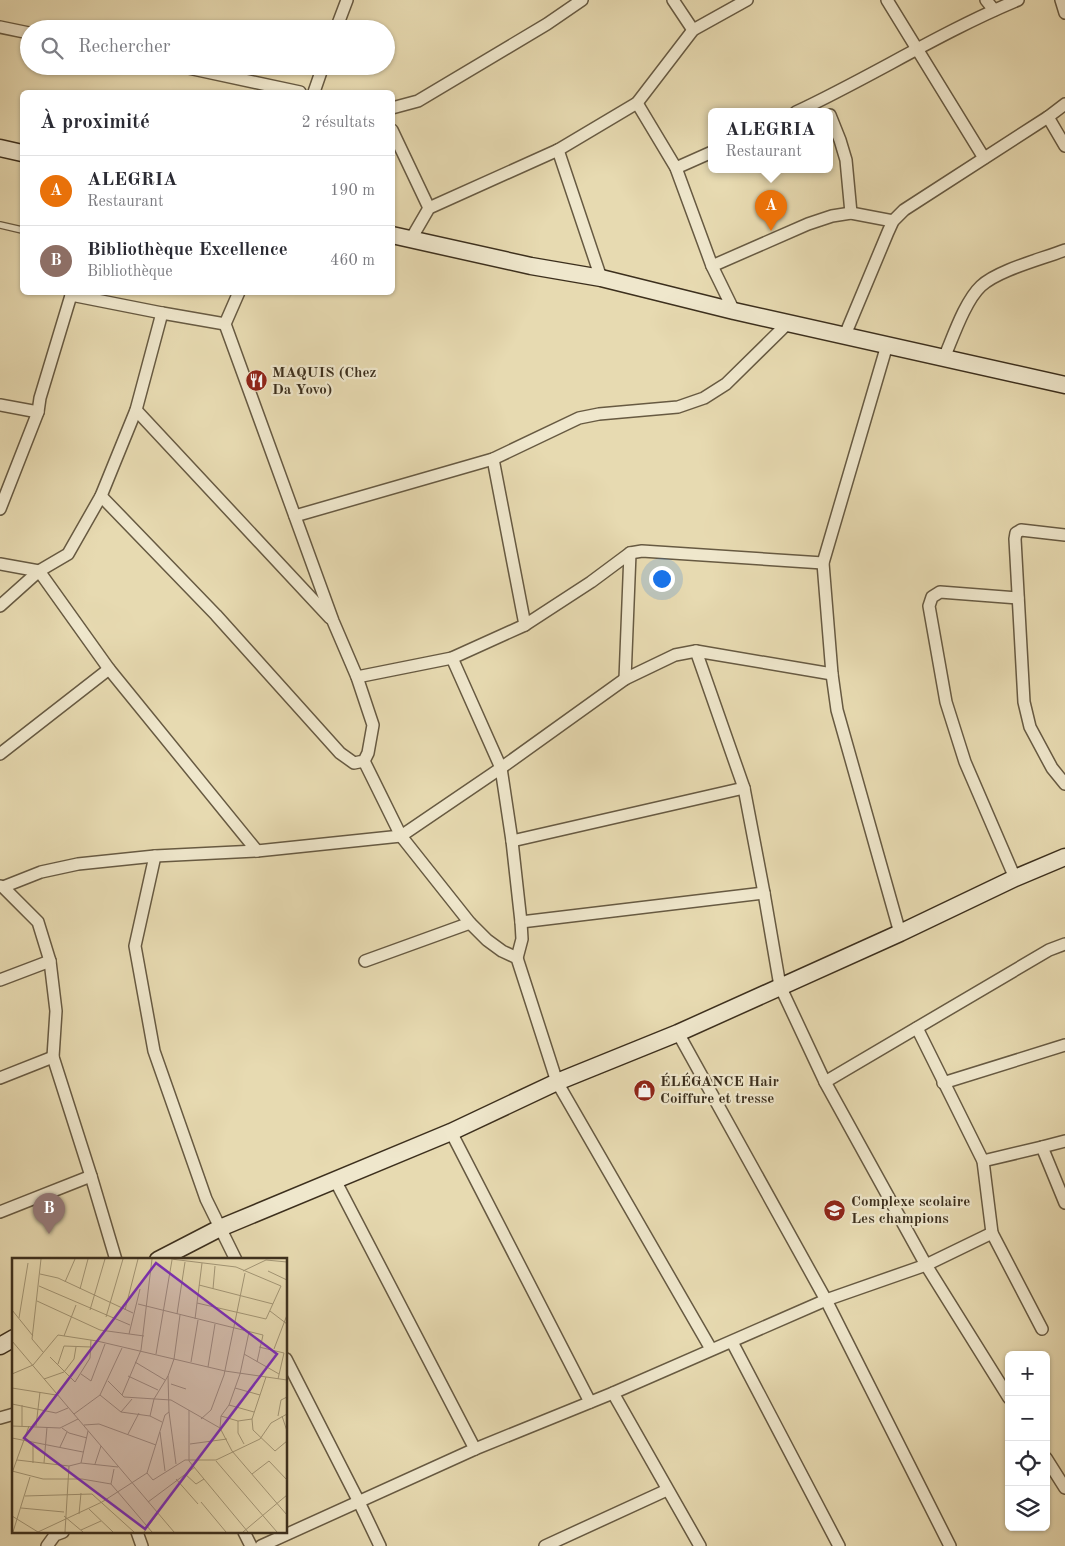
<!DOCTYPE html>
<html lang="fr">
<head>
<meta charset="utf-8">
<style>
  :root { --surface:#fff; --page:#f7f7f7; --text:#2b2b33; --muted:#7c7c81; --line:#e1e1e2; --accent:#db2777 }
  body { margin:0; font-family:"Old Standard TT",serif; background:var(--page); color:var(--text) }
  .controls { position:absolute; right:15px; bottom:15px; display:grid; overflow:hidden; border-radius:8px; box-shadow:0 1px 4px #0004 }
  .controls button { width:45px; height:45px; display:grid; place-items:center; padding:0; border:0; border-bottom:1px solid var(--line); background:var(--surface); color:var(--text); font:25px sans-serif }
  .you { position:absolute; left:661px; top:578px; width:18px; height:18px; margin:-12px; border:4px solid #fff; border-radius:50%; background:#1a73e8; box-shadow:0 0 0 8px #1a73e833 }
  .badge { display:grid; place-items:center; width:32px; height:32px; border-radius:50%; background:var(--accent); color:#fff; font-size:16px; font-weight:700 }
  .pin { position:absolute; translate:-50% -41px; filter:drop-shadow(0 1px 2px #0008) }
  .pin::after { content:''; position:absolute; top:26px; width:18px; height:15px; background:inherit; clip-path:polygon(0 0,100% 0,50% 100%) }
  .popup { position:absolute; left:708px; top:108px; width:125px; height:65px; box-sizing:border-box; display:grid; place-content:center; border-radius:8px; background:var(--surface); filter:drop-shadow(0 1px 4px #0005); font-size:16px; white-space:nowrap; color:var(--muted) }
  .popup b { font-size:19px; color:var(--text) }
  .popup::after { content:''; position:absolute; left:50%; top:100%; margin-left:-10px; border:10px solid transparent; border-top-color:var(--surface) }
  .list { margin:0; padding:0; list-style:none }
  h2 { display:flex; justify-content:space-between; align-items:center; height:65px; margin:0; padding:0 20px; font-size:21px }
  h2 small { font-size:16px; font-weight:400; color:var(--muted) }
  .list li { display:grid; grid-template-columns:32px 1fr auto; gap:15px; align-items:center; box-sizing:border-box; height:70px; padding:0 20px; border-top:1px solid var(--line) }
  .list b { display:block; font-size:19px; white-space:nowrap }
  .list p { margin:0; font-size:16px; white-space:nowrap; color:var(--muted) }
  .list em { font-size:16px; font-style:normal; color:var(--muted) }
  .icon { flex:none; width:28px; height:28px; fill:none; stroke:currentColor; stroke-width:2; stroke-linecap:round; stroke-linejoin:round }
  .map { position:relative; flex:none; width:1065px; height:1546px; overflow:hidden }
  .search { position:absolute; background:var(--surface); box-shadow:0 1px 4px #0004; left:20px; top:20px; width:375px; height:55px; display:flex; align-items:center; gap:12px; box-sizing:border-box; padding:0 18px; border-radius:28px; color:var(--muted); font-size:19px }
  .panel { position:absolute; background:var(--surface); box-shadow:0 1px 4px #0004; left:20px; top:90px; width:375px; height:205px; border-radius:8px }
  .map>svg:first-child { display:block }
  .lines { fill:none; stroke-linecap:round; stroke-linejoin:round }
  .service-casing { stroke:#675a42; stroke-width:8 }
  .minor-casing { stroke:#675a42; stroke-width:14 }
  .secondary-casing { stroke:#3c2f1d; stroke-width:19 }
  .service { stroke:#efe7cc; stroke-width:5.5 }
  .minor { stroke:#efe7cc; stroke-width:11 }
  .secondary { stroke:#efe7cc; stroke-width:16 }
  .labels { text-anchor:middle; stroke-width:4.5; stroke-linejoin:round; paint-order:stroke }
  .poi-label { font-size:15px; font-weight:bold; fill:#3c2f1d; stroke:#efe7cc; text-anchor:start }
  .inset-road { fill:none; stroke:#a39676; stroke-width:1 }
  .view { fill:#7b2cbf; fill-opacity:0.15; stroke:#7b2cbf; stroke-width:2.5 }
  .inset-edge { fill:none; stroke:#3c2f1d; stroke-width:2.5 }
</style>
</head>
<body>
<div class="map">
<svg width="1065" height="1546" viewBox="0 0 1065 1546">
  <rect width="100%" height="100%" fill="#e7dab1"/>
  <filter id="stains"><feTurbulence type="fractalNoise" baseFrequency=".004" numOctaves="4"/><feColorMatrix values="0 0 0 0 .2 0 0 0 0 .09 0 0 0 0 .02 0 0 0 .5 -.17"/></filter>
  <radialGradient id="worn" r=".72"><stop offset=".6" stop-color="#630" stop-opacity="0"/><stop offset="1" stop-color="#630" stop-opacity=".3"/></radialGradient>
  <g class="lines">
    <defs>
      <path id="service" d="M0,225l22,5"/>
      <g id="minor">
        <path d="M673,0l20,30"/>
        <path d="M887,0l97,158"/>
        <path d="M986,0l8,10"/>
        <path d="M1061,0l4,13"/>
        <path d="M0,27l29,6"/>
        <path d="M336,29l11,-29"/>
        <path d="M179,66l121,26"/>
        <path d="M314,92l9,-26"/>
        <path d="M637,103l39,65 36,98 22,45"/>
        <path d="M392,108l26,-7 129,-77 35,-24"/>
        <path d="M796,112c75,-35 145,-80 222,-112"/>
        <path d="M830,115l10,25 6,20 5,53"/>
        <path d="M1048,117l17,29"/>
        <path d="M392,130l37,78"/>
        <path d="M558,150l43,128"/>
        <path d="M676,168l36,-16"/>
        <path d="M411,239l18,-31 129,-58 79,-47 56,-73 54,-30"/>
        <path d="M712,266l96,-42 24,-8 19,-3 42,8"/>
        <path d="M71,295l91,18"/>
        <path d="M845,335l43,-103 5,-11 11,-11 144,-93 17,-13"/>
        <path d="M887,345l-64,218 9,111 5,36 63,223"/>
        <path d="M944,358c9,-21 21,-57 37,-72 17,-16 61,-27 84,-36"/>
        <path d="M0,405l38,7"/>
        <path d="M136,410l194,208"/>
        <path d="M493,459l32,166"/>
        <path d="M101,496l115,119 124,138 14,10 10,-2 4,-8 5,-28 -16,-48 -24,-56 -108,-297 14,-32"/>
        <path d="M0,509l38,-97 2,-14 32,-106"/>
        <path d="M295,516l198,-57 86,-41 20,-4 79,-7 26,-9 22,-14 63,-62"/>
        <path d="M1065,535l-44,-5 -5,3 -1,6 9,163 6,25 22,41 13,16"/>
        <path d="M0,564l39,7 70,98 148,182"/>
        <path d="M0,606l39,-35 29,-17 33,-58 35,-86 26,-97 63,11"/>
        <path d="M696,651l48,137 20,105 16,93 45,96 101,183 83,133"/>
        <path d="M452,658l49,110 11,73 9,81 1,17 -5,19"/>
        <path d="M357,677l95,-19 73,-33 66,-43 39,-29 12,-2 181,12"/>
        <path d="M625,679l5,-126"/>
        <path d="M0,754l109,-85"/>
        <path d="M364,761l37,75 69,87 17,17 15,11 15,7 40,124 154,267"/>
        <path d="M512,841l232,-53"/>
        <path d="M155,856l-20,90 19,105 52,148 30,61"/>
        <path d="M1015,878l-50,-116 -19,-60 -17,-96 3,-9 8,-5 78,6"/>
        <path d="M0,886l3,1 38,-15 37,-8 77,-8 102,-5 144,-15 100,-68 124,-89 50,-24 21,-4 136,23"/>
        <path d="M3,887l35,35 12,39 6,50 -3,46 38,119 25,84"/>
        <path d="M521,922l243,-29"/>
        <path d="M365,961l105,-38"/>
        <path d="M0,980l50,-19"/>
        <path d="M917,1028l66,133 9,72 50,96"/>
        <path d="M678,1033l148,267 124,246"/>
        <path d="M0,1078l53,-21"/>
        <path d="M825,1082l224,-132 16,-6"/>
        <path d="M943,1083l122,-38"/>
        <path d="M451,1132l139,270"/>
        <path d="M1042,1147l23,56"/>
        <path d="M983,1161l59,-14 23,-6"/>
        <path d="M335,1180l140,269"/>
        <path d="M0,1212l91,-36"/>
        <path d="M732,1342l107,204"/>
        <path d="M286,1359l73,143 21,44"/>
        <path d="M613,1393l87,153"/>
        <path d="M0,1418l14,-4"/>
        <path d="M1046,1458l19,30"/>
        <path d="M137,1532l5,14"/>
        <path d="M244,1532l7,14"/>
        <path d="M47,1546l8,-11 8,-3"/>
        <path d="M261,1546l214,-97 138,-56 213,-93 100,-35 66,-32"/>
        <path d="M545,1546l122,-56"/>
      </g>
      <g id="secondary">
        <path d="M0,148l22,5"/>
        <path d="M392,235l139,31 70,12 133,33 331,74"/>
        <path d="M158,1260l62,-32 231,-96 106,-50 121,-49 222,-100 115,-55 50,-21"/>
        <path d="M0,1346l14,-8"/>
      </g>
    </defs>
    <use href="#service" class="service-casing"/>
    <use href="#minor" class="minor-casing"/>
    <use href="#secondary" class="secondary-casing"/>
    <use href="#service" class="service"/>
    <use href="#minor" class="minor"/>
    <use href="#secondary" class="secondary"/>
  </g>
  <defs>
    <symbol id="restaurant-disc" viewBox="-11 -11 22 22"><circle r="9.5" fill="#8f2418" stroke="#efe7cc"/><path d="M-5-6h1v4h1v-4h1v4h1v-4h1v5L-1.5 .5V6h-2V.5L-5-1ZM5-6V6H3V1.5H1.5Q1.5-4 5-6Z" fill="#fff"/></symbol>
    <symbol id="shop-disc" viewBox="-11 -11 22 22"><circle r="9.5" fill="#8f2418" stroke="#efe7cc"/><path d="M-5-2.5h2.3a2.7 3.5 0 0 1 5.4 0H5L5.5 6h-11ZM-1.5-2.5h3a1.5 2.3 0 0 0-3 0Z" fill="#fff"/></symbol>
    <symbol id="school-disc" viewBox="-11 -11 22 22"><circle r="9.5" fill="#8f2418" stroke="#efe7cc"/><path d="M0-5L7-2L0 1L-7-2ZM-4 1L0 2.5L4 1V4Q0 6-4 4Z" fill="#fff"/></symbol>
  </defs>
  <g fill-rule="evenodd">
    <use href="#restaurant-disc" x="244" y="368" width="25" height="25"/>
    <use href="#shop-disc" x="632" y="1078" width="25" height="25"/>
    <use href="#school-disc" x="822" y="1198" width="25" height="25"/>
  </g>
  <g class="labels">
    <g class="poi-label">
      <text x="272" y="377">MAQUIS (Chez<tspan x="272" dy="17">Da Yovo)</tspan></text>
      <text x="660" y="1086">ÉLÉGANCE Hair<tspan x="660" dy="17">Coiffure et tresse</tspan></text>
      <text x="851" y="1206">Complexe scolaire<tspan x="851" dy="17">Les champions</tspan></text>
    </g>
  </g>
  <g transform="translate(12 1258)">
    <rect width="275" height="275" fill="#e7dab1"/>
    <path class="inset-road" d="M29,1l-9,80 11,13M159,1l65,8 45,19 -15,33 -69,-16M231,13l23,-11 21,2M256,13l19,9M28,16l18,4 75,35M53,24l10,-23M187,27l74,19M27,28l91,39M68,31l8,-30M201,31l2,-23M25,43l63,29 44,6M126,46l125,31 -6,27M0,52l21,26M78,52l15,-51M113,52l13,-51M258,53l17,13M165,56l8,-52M94,59l17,-58M7,60l9,-55M183,61l7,-56M117,76l11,-45M52,78l12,-31M0,83l162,191M247,89l25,6 -6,26M262,91l13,-34M144,96l16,-94M232,96l35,20M38,99l25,25 15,-24 1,-18M123,104l30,18M179,104l7,-42M46,106l6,-18 27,1M21,107l25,-30 39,6 128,30 62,9M196,109l7,-43M0,116l21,-9M69,116l10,7 14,-37M116,118l30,14M254,119l-14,42 1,11 22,21 12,-10M32,121l20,-7 10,-13 2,-12M96,123l16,16 47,3 49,28 12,23 55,64M159,126l15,5M0,130l44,7M223,130l25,7M88,137l21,17 29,4 12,6M110,137l19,-45 11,-91M0,146l44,9 12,-5M217,147l25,7M177,152v51l59,71M109,154l11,-13M62,156l26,-19 22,-47M138,158l4,-17 14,-23M209,158l17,5 14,-2M266,158l3,-16 6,-3M270,158l5,15M189,161l10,-9 13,-35 21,-102M226,163v12l6,11M72,167l15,-1 57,21M0,168l48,2 18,-9M10,168v-21M24,168l4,-34M50,170l7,5 18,5M208,170l1,-12 8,-11 11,-31 9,-42M148,174l5,39M116,176l11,-21M0,180l71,14M21,185v20M178,186l37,-5M48,189l7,-15M5,202l52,6 12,-3 37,4M204,203l61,71M32,205l3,-36M69,205l7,-32M83,206l6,-18M164,206l-7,-52 -1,-36 6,-17 6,-44M0,213l31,8h39l29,5 41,48M0,215l17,-47M135,215l6,7 32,-20h31l44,-21 11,-16 16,-9M173,216l11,10 8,-5M240,216l17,-13 18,19M164,221l22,25M99,226l3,-15M13,238l67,-2 42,38M136,244l47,-35M189,244l25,30M9,250l43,4M77,251l24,23M67,256l2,-21M0,258l26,16M52,258l19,16M69,272l20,-9M1,274l17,-55M26,274l64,-30 45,-29 18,-58 4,-3M53,274l4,-66M132,274l14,-19M231,274l44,-37"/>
    <path class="view" d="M144,5l121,91 -132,175 -121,-91z"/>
    <rect width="275" height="275" class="inset-edge"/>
  </g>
  <rect width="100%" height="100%" filter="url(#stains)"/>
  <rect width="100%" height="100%" fill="url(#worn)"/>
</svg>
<div class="controls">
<button>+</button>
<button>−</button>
<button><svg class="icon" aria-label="locate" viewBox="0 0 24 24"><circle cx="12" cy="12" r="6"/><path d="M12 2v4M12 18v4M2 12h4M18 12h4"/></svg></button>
<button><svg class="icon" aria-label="layers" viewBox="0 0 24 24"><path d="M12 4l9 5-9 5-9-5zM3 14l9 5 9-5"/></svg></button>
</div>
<div class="you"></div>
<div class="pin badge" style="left:771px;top:231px;background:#e8710a">A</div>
<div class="popup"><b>ALEGRIA</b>Restaurant</div>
<div class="pin badge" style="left:49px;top:1234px;background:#8d6e63">B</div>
<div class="search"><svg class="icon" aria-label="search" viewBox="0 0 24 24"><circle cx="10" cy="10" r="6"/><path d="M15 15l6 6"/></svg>Rechercher</div>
<section class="panel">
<h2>À proximité<small>2 résultats</small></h2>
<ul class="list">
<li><span class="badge" style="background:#e8710a">A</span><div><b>ALEGRIA</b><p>Restaurant</p></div><em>190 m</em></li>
<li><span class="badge" style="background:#8d6e63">B</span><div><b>Bibliothèque Excellence</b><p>Bibliothèque</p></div><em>460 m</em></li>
</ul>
</section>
</div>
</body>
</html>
